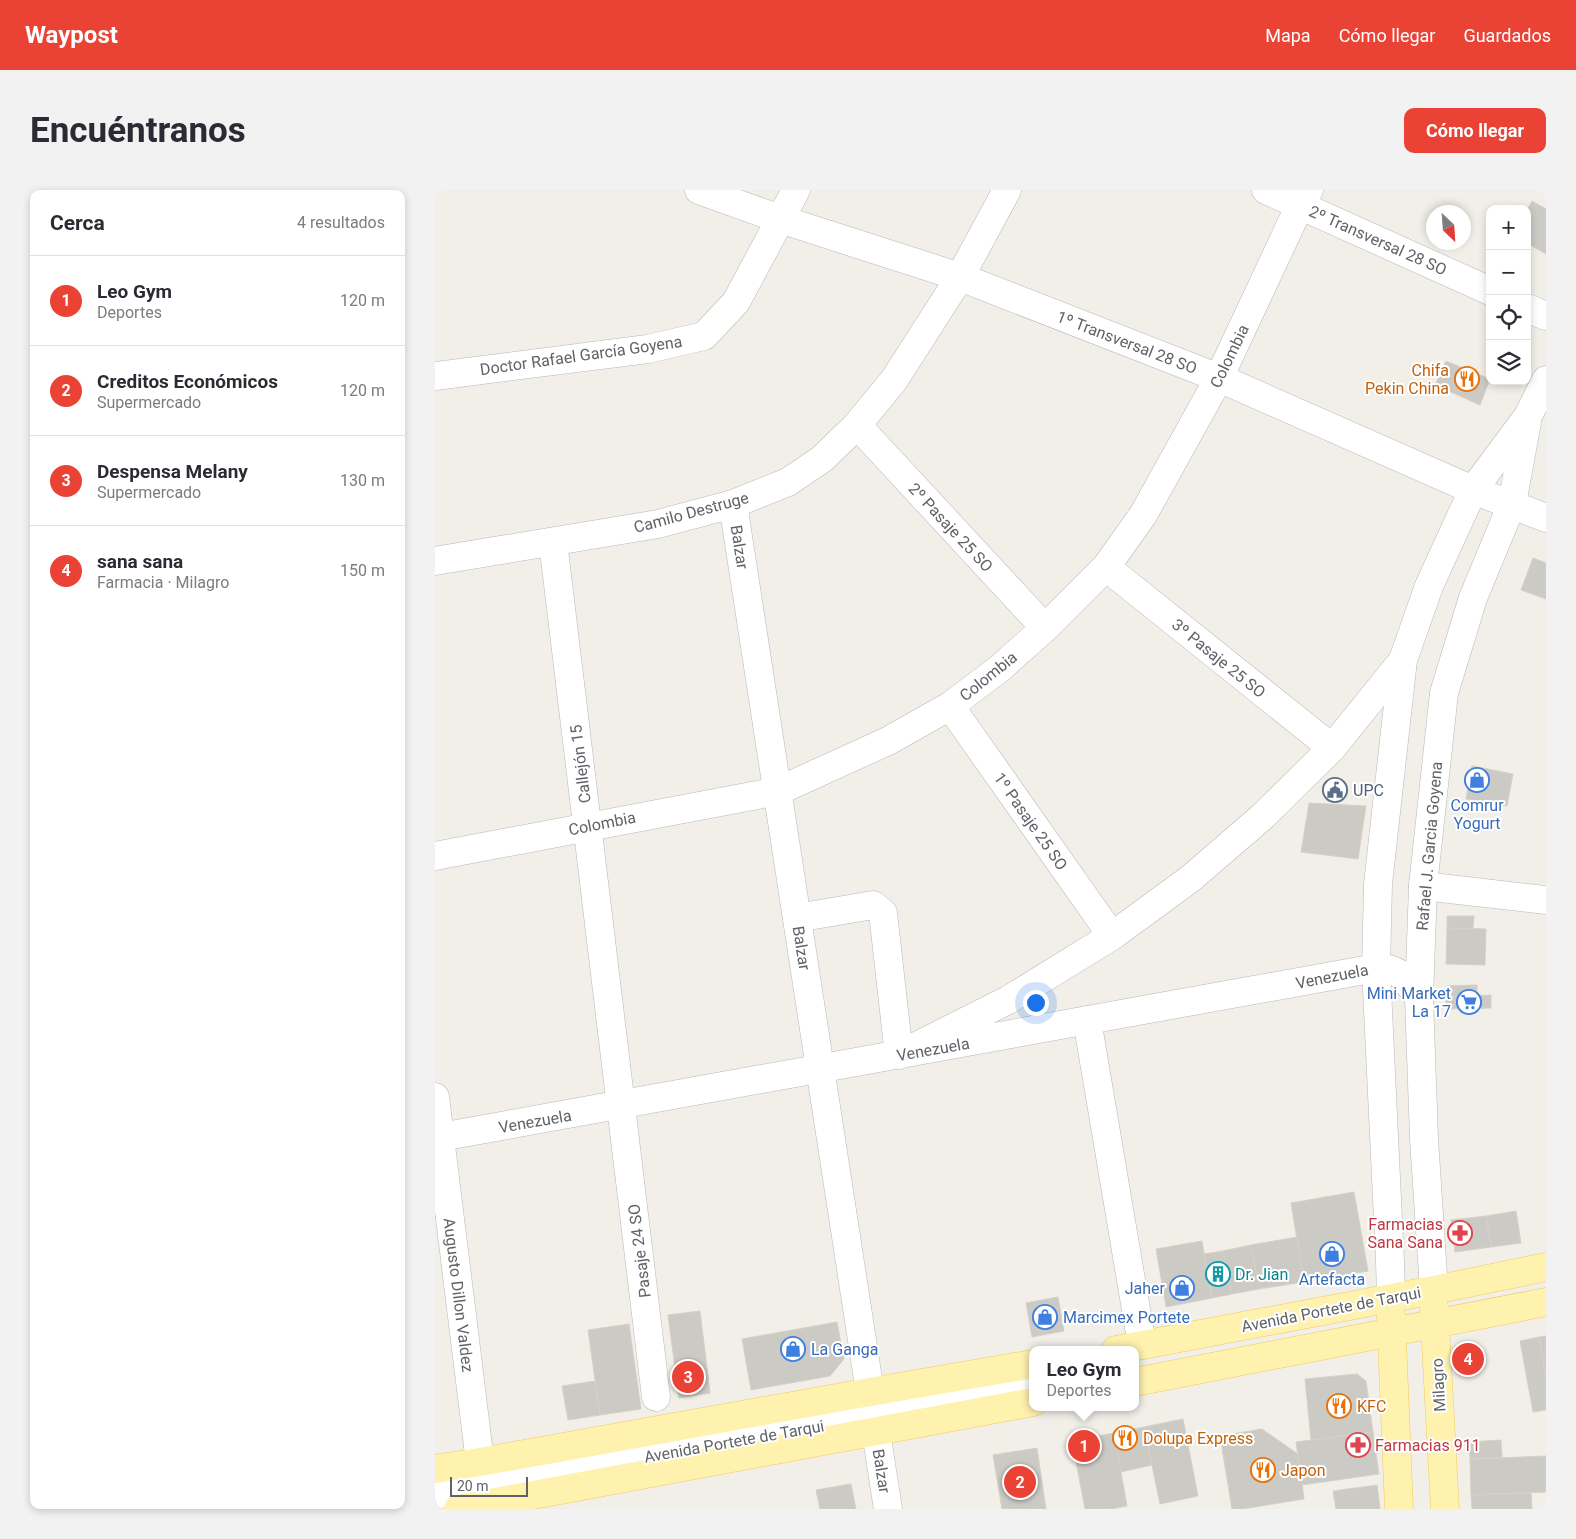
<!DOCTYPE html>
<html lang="es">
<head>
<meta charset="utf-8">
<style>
  :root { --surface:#fff; --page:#f2f2f3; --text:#2b2b33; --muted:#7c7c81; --line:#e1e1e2; --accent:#ea4335 }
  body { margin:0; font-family:Roboto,sans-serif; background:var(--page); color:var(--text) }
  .controls { position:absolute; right:15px; top:15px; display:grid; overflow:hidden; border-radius:10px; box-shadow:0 2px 8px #0003 }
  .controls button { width:45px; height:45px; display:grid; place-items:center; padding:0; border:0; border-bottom:1px solid var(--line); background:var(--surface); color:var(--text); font:25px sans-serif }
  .compass { position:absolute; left:991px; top:15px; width:45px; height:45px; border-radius:50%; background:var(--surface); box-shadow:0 2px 8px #0003; rotate:155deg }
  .scale { position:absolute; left:15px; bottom:12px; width:78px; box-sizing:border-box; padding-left:5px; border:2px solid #5f6368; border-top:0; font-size:14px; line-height:18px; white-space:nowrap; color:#5f6368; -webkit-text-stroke:4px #fff; paint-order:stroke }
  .you { position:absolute; left:600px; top:812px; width:18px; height:18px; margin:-12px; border:4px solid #fff; border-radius:50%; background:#1a73e8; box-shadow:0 0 0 8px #1a73e833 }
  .badge { display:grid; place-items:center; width:32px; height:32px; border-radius:50%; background:var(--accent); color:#fff; font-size:16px; font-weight:700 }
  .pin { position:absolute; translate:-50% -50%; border:2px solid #fff; box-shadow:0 1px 5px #0006 }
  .popup { position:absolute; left:594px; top:1156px; width:110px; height:65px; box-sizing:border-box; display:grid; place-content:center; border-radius:10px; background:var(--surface); filter:drop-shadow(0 1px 4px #0005); font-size:16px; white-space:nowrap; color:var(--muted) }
  .popup b { font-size:19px; color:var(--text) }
  .popup::after { content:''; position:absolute; left:50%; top:100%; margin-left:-10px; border:10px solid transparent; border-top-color:var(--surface) }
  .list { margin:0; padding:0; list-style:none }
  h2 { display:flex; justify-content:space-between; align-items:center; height:65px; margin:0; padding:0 20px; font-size:21px }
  h2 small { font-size:16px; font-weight:400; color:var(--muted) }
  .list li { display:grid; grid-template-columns:32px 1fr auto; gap:15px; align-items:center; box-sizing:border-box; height:90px; padding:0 20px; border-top:1px solid var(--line) }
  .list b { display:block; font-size:19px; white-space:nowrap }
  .list p { margin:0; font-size:16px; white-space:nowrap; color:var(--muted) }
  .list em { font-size:16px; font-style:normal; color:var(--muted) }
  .icon { flex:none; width:28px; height:28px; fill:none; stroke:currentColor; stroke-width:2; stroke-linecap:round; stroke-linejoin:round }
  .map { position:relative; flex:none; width:1111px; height:1319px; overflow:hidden; border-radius:10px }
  header { display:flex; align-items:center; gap:30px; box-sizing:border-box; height:70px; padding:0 25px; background:var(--accent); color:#fff }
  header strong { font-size:24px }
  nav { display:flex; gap:28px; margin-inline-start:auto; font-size:18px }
  .intro { display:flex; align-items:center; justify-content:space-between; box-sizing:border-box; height:120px; padding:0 30px }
  h1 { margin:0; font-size:35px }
  .button { padding:12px 22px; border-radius:10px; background:var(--accent); color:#fff; font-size:18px; font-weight:700 }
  main { display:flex; gap:30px; padding:0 30px }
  aside { flex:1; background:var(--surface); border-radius:10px; box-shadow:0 2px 8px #0003 }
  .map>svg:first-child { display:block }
  .building { fill:#cccac5; stroke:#d6d1c6 }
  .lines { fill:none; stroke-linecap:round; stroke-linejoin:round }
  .minor-casing { stroke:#b5b8bc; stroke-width:29 }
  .major-casing { stroke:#f2c960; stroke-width:29 }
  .minor { stroke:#fff; stroke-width:28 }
  .major { stroke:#fff2af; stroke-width:28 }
  .labels { text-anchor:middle; stroke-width:4; stroke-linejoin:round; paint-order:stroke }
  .street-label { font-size:16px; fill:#5f6368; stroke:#fff }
  .food-label { font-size:16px; fill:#c56008; stroke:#fff; text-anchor:start }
  .service-label { font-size:16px; fill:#4e5e75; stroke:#fff; text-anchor:start }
  .shop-label { font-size:16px; fill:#366cbe; stroke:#fff }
  .health-label { font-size:16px; fill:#be3a42; stroke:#fff; text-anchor:end }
  .culture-label { font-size:16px; fill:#0d838f; stroke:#fff; text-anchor:start }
</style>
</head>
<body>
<header>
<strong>Waypost</strong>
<nav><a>Mapa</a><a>Cómo llegar</a><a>Guardados</a></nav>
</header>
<div class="intro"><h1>Encuéntranos</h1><a class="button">Cómo llegar</a></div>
<main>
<aside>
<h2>Cerca<small>4 resultados</small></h2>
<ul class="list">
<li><span class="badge">1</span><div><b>Leo Gym</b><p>Deportes</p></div><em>120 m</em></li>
<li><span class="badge">2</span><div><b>Creditos Económicos</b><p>Supermercado</p></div><em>120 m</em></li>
<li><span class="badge">3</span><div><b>Despensa Melany</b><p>Supermercado</p></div><em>130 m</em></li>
<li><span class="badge">4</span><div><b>sana sana</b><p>Farmacia · Milagro</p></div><em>150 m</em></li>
</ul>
</aside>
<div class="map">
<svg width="1111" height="1319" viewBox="0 0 1111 1319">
  <rect width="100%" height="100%" fill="#f1efe8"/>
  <g class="building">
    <path d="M1097,11l14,8v45l-19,-11v-33z"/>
    <path d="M1011,171l44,18 -10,26 -45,-20z"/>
    <path d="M1098,368l13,5v36l-25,-9z"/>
    <path d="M1037,576l41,8 -6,32 -41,-7z"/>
    <path d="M874,613l57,3 -8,53 -57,-7z"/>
    <path d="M1012,726h27l-1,13 -26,-1z"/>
    <path d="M1012,738l39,1 -1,36 -39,-1z"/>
    <path d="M1042,795v11l-31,1v-11z"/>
    <path d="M1056,805v13l-45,1v-12z"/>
    <path d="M919,1002l14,79 -64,11 -13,-79z"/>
    <path d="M1081,1021l5,32 -30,4 -5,-31z"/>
    <path d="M1051,1026l5,31 -36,5 -4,-32z"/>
    <path d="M862,1047l7,45 -45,7 -8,-44z"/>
    <path d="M767,1051l10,57 -46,9 -10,-58z"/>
    <path d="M816,1055l8,44 -27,5 -9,-43z"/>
    <path d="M788,1061l9,43 -20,4 -8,-44z"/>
    <path d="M623,1107l6,34 -32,6 -6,-34z"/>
    <path d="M265,1121l10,82 -31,5 -11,-83z"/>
    <path d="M402,1132l7,37 -14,17 -79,14 -9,-51z"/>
    <path d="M194,1134l12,85 -41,6 -12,-85z"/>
    <path d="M1111,1146v43l-7,-42z"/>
    <path d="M1104,1147l7,42v31l-13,2 -13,-71z"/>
    <path d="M922,1184l9,7 7,51 -62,8 -6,-61z"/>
    <path d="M160,1191l5,34 -32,5 -6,-34z"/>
    <path d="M748,1229l15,77 -38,8 -16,-77z"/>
    <path d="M709,1237l8,38 -31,7 -7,-39z"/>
    <path d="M827,1239l36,25 6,45 -62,10h-10l-12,-73z"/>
    <path d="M938,1242l6,42 -77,11 -6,-43z"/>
    <path d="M679,1243l13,73 -16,3h-26l-13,-68z"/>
    <path d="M1066,1250l1,17 -32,2 -1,-17z"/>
    <path d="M602,1258l9,61h-44l-9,-54z"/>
    <path d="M1111,1266v36l-75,3 -1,-36z"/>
    <path d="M416,1294l5,25h-36l-4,-19z"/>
    <path d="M942,1295l3,24h-44l-3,-18z"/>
    <path d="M1096,1303l1,16h-60l-1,-14z"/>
  </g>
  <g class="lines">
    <defs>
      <g id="minor">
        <path d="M264,0l81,29 180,58 259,101 254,112 73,28"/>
        <path d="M831,0l224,101"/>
        <path d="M1092,118l19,8"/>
        <path d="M0,186l213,-27 56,-13 32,-34 60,-112"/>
        <path d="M422,235l188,203"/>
        <path d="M298,314l137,888"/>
        <path d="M118,352l103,855"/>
        <path d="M0,371l223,-37 75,-20 55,-22 34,-23 35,-34 37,-45 66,-103 47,-87"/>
        <path d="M671,377l226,181"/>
        <path d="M515,516l162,230"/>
        <path d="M0,666l343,-65 110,-50 62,-35 49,-37 46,-41 61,-61 37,-52 76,-137 81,-173 9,-15"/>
        <path d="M988,696l123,14"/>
        <path d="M362,728l76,-13 10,8 16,142 109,-55 104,-64 78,-57 73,-63 69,-68 71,-88"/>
        <path d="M652,830l55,325"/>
        <path d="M0,907l45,365"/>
        <path d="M0,948l941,-170c26,0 28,10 43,30"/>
        <path d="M999,1100l-10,-151 -5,-141 4,-112 21,-193 29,-95 39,-94 15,-82"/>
        <path d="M956,1107l-1,-36 -14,-293 2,-84 25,-224 26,-74 44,-96 55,-74 18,-36"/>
        <path d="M441,1242l12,77"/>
        <path d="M0,1305l598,-108"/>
      </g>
      <g id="major">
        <path d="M999,1117l11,202"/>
        <path d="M956,1126l8,193"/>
        <path d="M681,1160l318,-60 112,-23"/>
        <path d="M700,1192l411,-80"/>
        <path d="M0,1279l45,-7 390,-70 163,-28"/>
        <path d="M23,1319l575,-107"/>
      </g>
    </defs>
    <use href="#minor" class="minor-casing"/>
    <use href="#major" class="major-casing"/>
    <use href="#minor" class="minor"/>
    <use href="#major" class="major"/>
  </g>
  <defs>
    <symbol id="restaurant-ring" viewBox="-11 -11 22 22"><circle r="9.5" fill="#fff" stroke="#e8710a" stroke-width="1.5"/><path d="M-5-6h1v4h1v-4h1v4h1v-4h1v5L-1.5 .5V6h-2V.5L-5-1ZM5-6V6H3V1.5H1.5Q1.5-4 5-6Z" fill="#e8710a"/></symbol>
    <symbol id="shop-ring" viewBox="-11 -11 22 22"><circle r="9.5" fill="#fff" stroke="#3f7fe0" stroke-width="1.5"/><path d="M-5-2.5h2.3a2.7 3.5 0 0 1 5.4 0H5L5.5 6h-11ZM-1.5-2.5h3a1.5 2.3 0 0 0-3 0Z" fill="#3f7fe0"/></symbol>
    <symbol id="civic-ring" viewBox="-11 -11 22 22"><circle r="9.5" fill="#fff" stroke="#5c6f8a" stroke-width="1.5"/><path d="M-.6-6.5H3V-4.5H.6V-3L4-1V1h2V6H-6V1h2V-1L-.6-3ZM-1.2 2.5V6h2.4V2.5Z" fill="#5c6f8a"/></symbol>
    <symbol id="supermarket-ring" viewBox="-11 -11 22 22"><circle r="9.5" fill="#fff" stroke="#3f7fe0" stroke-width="1.5"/><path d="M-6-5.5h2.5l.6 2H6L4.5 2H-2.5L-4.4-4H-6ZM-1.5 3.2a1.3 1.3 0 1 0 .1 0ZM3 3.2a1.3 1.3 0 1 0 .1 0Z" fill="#3f7fe0"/></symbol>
    <symbol id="pharmacy-ring" viewBox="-11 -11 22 22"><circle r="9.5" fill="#fff" stroke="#e0444e" stroke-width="1.5"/><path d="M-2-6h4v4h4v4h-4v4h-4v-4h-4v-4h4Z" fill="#e0444e"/></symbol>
    <symbol id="building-ring" viewBox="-11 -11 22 22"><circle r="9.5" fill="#fff" stroke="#0f9aa8" stroke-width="1.5"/><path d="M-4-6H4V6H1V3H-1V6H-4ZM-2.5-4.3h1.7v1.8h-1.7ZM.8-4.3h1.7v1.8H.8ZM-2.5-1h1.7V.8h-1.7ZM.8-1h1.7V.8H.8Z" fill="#0f9aa8"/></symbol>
  </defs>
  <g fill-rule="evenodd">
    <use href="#restaurant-ring" x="1018" y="175" width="28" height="28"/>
    <use href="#shop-ring" x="1028" y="576" width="28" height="28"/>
    <use href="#civic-ring" x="886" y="586" width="28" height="28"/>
    <use href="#supermarket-ring" x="1020" y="798" width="28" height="28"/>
    <use href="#pharmacy-ring" x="1011" y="1029" width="28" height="28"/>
    <use href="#shop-ring" x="883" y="1050" width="28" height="28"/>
    <use href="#building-ring" x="769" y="1070" width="28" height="28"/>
    <use href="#shop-ring" x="733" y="1084" width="28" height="28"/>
    <use href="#shop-ring" x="596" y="1113" width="28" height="28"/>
    <use href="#shop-ring" x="344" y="1145" width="28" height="28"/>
    <use href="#restaurant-ring" x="890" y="1202" width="28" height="28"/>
    <use href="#restaurant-ring" x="676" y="1234" width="28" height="28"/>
    <use href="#pharmacy-ring" x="909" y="1241" width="28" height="28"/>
    <use href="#restaurant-ring" x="814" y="1266" width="28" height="28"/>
  </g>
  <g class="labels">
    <g class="street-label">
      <text transform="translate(943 50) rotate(24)" y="6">2º Transversal 28 SO</text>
      <text transform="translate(692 152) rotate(21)" y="6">1º Transversal 28 SO</text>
      <text transform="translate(146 165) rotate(-8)" y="6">Doctor Rafael García Goyena</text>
      <text transform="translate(794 166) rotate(-64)" y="6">Colombia</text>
      <text transform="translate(256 322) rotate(-15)" y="6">Camilo Destruge</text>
      <text transform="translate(516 337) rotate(47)" y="6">2º Pasaje 25 SO</text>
      <text transform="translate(305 357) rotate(81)" y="6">Balzar</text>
      <text transform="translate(784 468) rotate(39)" y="6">3º Pasaje 25 SO</text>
      <text transform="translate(553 486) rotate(-39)" y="6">Colombia</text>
      <text transform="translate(145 574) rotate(-97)" y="6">Callejón 15</text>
      <text transform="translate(596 631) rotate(55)" y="6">1º Pasaje 25 SO</text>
      <text transform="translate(167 633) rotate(-11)" y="6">Colombia</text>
      <text transform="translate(994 656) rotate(-85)" y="6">Rafael J. Garcia Goyena</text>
      <text transform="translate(367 758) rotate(81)" y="6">Balzar</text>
      <text transform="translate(897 786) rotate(-11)" y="6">Venezuela</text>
      <text transform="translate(498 859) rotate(-10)" y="6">Venezuela</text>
      <text transform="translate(100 931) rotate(-10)" y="6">Venezuela</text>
      <text transform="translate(204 1061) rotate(-97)" y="6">Pasaje 24 SO</text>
      <text transform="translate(24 1105) rotate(83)" y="6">Augusto Dillon Valdez</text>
      <text transform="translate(896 1119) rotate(-11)" y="6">Avenida Portete de Tarqui</text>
      <text transform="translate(1003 1195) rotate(-93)" y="6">Milagro</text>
      <text transform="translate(299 1251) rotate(-10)" y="6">Avenida Portete de Tarqui</text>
      <text transform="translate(447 1281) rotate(81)" y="6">Balzar</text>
    </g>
    <g class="food-label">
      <text x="1014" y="186" text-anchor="end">Chifa<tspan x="1014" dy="18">Pekin China</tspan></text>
      <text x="922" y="1222">KFC</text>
      <text x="708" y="1254">Dolupa Express</text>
      <text x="846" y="1286">Japon</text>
    </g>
    <g class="service-label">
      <text x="918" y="606">UPC</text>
    </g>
    <g class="shop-label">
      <text x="1042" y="621">Comrur<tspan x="1042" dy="18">Yogurt</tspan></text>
      <text x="1016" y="809" text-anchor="end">Mini Market<tspan x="1016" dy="18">La 17</tspan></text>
      <text x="897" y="1095">Artefacta</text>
      <text x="730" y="1104" text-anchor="end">Jaher</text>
      <text x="628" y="1133" text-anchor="start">Marcimex Portete</text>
      <text x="376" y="1165" text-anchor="start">La Ganga</text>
    </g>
    <g class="health-label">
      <text x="1008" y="1040">Farmacias<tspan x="1008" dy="18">Sana Sana</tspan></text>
      <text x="940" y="1261" text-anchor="start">Farmacias 911</text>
    </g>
    <g class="culture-label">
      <text x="800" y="1090">Dr. Jian</text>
    </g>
  </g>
</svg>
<div class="controls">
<button>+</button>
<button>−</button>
<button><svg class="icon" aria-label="locate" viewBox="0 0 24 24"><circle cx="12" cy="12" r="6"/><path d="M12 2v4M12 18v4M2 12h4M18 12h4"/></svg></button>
<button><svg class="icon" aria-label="layers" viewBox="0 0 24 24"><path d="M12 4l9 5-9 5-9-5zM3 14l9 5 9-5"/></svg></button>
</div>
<svg class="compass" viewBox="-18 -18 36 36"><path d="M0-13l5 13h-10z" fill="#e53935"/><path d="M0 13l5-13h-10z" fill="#7c7c81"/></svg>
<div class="scale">20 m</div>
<div class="you"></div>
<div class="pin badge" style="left:649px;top:1256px">1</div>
<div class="popup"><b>Leo Gym</b>Deportes</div>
<div class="pin badge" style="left:585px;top:1292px">2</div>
<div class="pin badge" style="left:253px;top:1187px">3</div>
<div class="pin badge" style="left:1033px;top:1169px">4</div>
</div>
</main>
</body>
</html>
